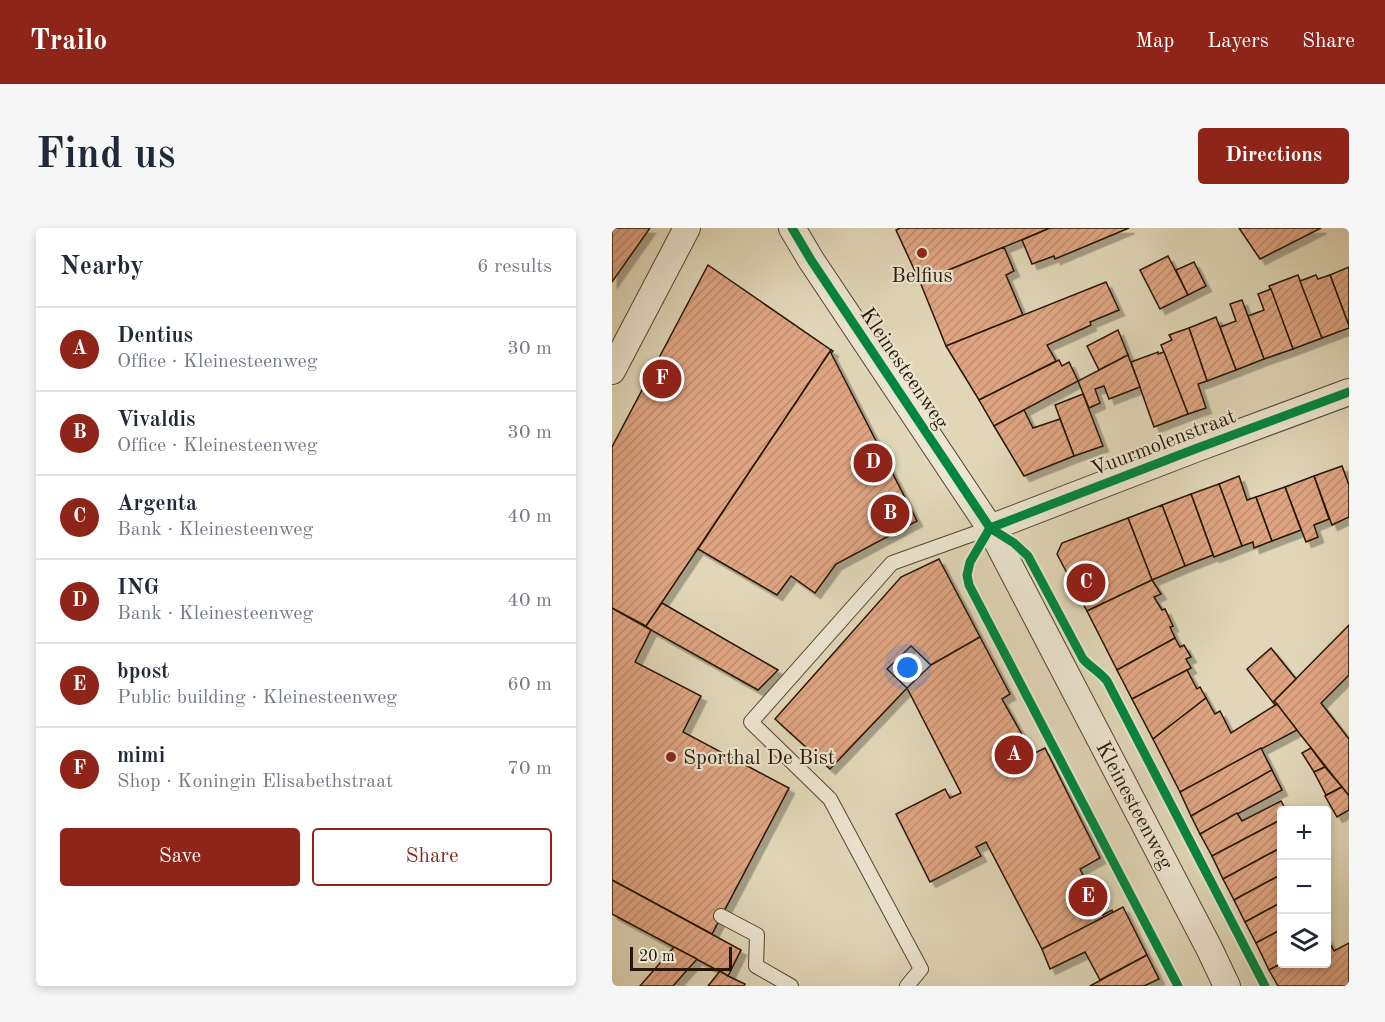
<!DOCTYPE html>
<html lang="en">
<head>
<meta charset="utf-8">
<style>
  :root { --surface:#fff; --page:#f6f6f7; --text:#1f2937; --muted:#747a83; --line:#e0e1e3; --accent:#8f2418 }
  body { margin:0; font-family:"Old Standard TT",serif; background:var(--page); color:var(--text) }
  .controls { position:absolute; right:18px; bottom:18px; display:grid; overflow:hidden; border-radius:6px; box-shadow:0 3px 9px #0003 }
  .controls button { width:54px; height:54px; display:grid; place-items:center; padding:0; border:0; border-bottom:2px solid var(--line); background:var(--surface); color:var(--text); font:30px sans-serif }
  .scale { position:absolute; left:18px; bottom:15px; width:102px; box-sizing:border-box; padding-left:6px; border:3px solid #261605; border-top:0; font-size:16px; line-height:21px; white-space:nowrap; color:#261605; -webkit-text-stroke:4px #ece5d1; paint-order:stroke }
  .you { position:absolute; left:296px; top:440px; width:21px; height:21px; margin:-15px; border:4px solid #fff; border-radius:50%; background:#1a73e8; box-shadow:0 0 0 9px #1a73e833 }
  .badge { display:grid; place-items:center; width:39px; height:39px; border-radius:50%; background:var(--accent); color:#fff; font-size:20px; font-weight:700 }
  .pin { position:absolute; translate:-50% -50%; border:3px solid #fff; box-shadow:0 2px 6px #0006 }
  .list { margin:0; padding:0; list-style:none }
  h2 { display:flex; justify-content:space-between; align-items:center; height:78px; margin:0; padding:0 24px; font-size:26px }
  h2 small { font-size:20px; font-weight:400; color:var(--muted) }
  .list li { display:grid; grid-template-columns:39px 1fr auto; gap:18px; align-items:center; box-sizing:border-box; height:84px; padding:0 24px; border-top:2px solid var(--line) }
  .list b { display:block; font-size:22px; white-space:nowrap }
  .list p { margin:0; font-size:20px; white-space:nowrap; color:var(--muted) }
  .list em { font-size:20px; font-style:normal; color:var(--muted) }
  .actions { display:flex; gap:12px; padding:18px 24px }
  .actions a { flex:1; padding:14px 0; border:2px solid var(--accent); border-radius:6px; text-align:center; font-size:21px; color:var(--accent) }
  .actions .main { background:var(--accent); color:#fff }
  .icon { flex:none; width:33px; height:33px; fill:none; stroke:currentColor; stroke-width:2; stroke-linecap:round; stroke-linejoin:round }
  .map { position:relative; flex:none; width:737px; height:758px; overflow:hidden; border-radius:6px }
  header { display:flex; align-items:center; gap:36px; box-sizing:border-box; height:84px; padding:0 30px; background:var(--accent); color:#fff }
  header strong { font-size:28px }
  nav { display:flex; gap:33px; margin-inline-start:auto; font-size:21px }
  .intro { display:flex; align-items:center; justify-content:space-between; box-sizing:border-box; height:144px; padding:0 36px }
  h1 { margin:0; font-size:42px }
  .button { padding:15px 27px; border-radius:6px; background:var(--accent); color:#fff; font-size:21px; font-weight:700 }
  main { display:flex; gap:36px; padding:0 36px }
  aside { flex:1; background:var(--surface); border-radius:6px; box-shadow:0 3px 9px #0003 }
  .map>svg:first-child { display:block }
  .building { fill:url(#building-hatch); stroke:#261605; stroke-width:1.5; filter:url(#shadow) }
  .lines { fill:none; stroke-linecap:round; stroke-linejoin:round }
  .service-casing { stroke:#554632; stroke-width:16 }
  .minor-casing { stroke:#554632; stroke-width:28 }
  .service { stroke:#ece5d1; stroke-width:14 }
  .minor { stroke:#ece5d1; stroke-width:26 }
  .cycleway-casing { stroke:#ece5d1; stroke-width:13 }
  .cycleway { stroke:#00873e; stroke-width:9 }
  .poi-dot { fill:#8f2418; stroke:#ece5d1; stroke-width:2 }
  .labels { text-anchor:middle; stroke-width:4.5; stroke-linejoin:round; paint-order:stroke }
  .poi-label { font-size:21px; fill:#261605; stroke:#ece5d1 }
  .street-label { font-size:21px; fill:#261605; stroke:#ece5d1 }
</style>
</head>
<body>
<header>
<strong>Trailo</strong>
<nav><a>Map</a><a>Layers</a><a>Share</a></nav>
</header>
<div class="intro"><h1>Find us</h1><a class="button">Directions</a></div>
<main>
<aside>
<h2>Nearby<small>6 results</small></h2>
<ul class="list">
<li><span class="badge">A</span><div><b>Dentius</b><p>Office · Kleinesteenweg</p></div><em>30 m</em></li>
<li><span class="badge">B</span><div><b>Vivaldis</b><p>Office · Kleinesteenweg</p></div><em>30 m</em></li>
<li><span class="badge">C</span><div><b>Argenta</b><p>Bank · Kleinesteenweg</p></div><em>40 m</em></li>
<li><span class="badge">D</span><div><b>ING</b><p>Bank · Kleinesteenweg</p></div><em>40 m</em></li>
<li><span class="badge">E</span><div><b>bpost</b><p>Public building · Kleinesteenweg</p></div><em>60 m</em></li>
<li><span class="badge">F</span><div><b>mimi</b><p>Shop · Koningin Elisabethstraat</p></div><em>70 m</em></li>
</ul>
<div class="actions"><a class="main">Save</a><a>Share</a></div>
</aside>
<div class="map">
<svg width="737" height="758" viewBox="0 0 737 758">
  <defs>
    <pattern id="building-hatch" width="6" height="6" patternUnits="userSpaceOnUse" patternTransform="scale(1.5)"><rect width="6" height="6" fill="#dfa582"/><path d="M-1 1l2-2M0 6l6-6M5 7l2-2" fill="none" stroke="#bf8d6f"/></pattern>
    <filter id="shadow"><feDropShadow dx="5.5" dy="5.5" stdDeviation="0" flood-color="#0004"/></filter>
  </defs>
  <rect width="100%" height="100%" fill="#e1d7b8"/>
  <filter id="stains"><feTurbulence type="fractalNoise" baseFrequency=".00333" numOctaves="4"/><feColorMatrix values="0 0 0 0 .2 0 0 0 0 .09 0 0 0 0 .02 0 0 0 .5 -.17"/></filter>
  <radialGradient id="worn" r=".72"><stop offset=".6" stop-color="#630" stop-opacity="0"/><stop offset="1" stop-color="#630" stop-opacity=".3"/></radialGradient>
  <g class="building">
    <path d="M0,0h38l-38,54z"/>
    <path d="M288,0h150l-130,54 -24,-52z"/>
    <path d="M438,0h79l-74,31 -1,-3 -22,8 -10,-24z"/>
    <path d="M627,0h82l-61,31z"/>
    <path d="M392,19l10,24 -8,4 17,40 -77,31 -26,-64z"/>
    <path d="M556,28l20,39 -28,14 -20,-39z"/>
    <path d="M582,34l12,24 -18,9 -12,-25z"/>
    <path d="M96,37l123,85 -185,276 -34,-18v-161z"/>
    <path d="M737,39v59l-19,-51z"/>
    <path d="M686,47l24,63 -29,11 -24,-63z"/>
    <path d="M704,47l2,4 12,-4 19,51v2l-27,10 -22,-57z"/>
    <path d="M494,54l13,28 -29,12 1,3 -44,20 9,16 -77,39 -33,-54z"/>
    <path d="M659,61l22,60 -29,10 -16,-43 16,-6 -6,-16z"/>
    <path d="M630,72l22,59 -28,11 -16,-43 16,-6 -6,-17z"/>
    <path d="M604,89l20,53 -29,11 -18,-53z"/>
    <path d="M577,100l18,53 -9,3 8,24 -18,6 -27,-69 11,-5 -3,-5z"/>
    <path d="M506,102l10,25 -29,15 -12,-24z"/>
    <path d="M219,122l2,1 -2,2 86,168 -81,43 -21,29 -24,-17 -14,19 -79,-46z"/>
    <path d="M546,124v2l6,-2 24,62 -34,13 -23,-65z"/>
    <path d="M516,127l12,32 -31,12 -5,-13 -9,3 5,14 -11,5 -11,-27z"/>
    <path d="M447,132l3,6 7,-4 9,19 -84,45 -15,-26z"/>
    <path d="M471,166l20,52 -29,10 -19,-51z"/>
    <path d="M412,182l9,18 27,-9 14,37 -50,20 -30,-50z"/>
    <path d="M730,238l7,19v32l-17,8 -18,-49z"/>
    <path d="M627,248l8,24 9,-3 16,44 -18,7 -1,-6 -11,4 -23,-62z"/>
    <path d="M702,248l15,43 -15,6 4,12 -12,5 -21,-55z"/>
    <path d="M607,256l23,62 -28,11 -23,-63z"/>
    <path d="M673,259l16,43 -29,11 -16,-44z"/>
    <path d="M579,266l22,61 -28,11 -23,-61z"/>
    <path d="M550,277l23,61 -33,14 -24,-62z"/>
    <path d="M516,290l24,62 -65,31 -30,-57 5,-11z"/>
    <path d="M327,331l41,78 -49,28 -20,-19 -24,23 20,19 -77,81 -55,-50 126,-142z"/>
    <path d="M540,352l9,14 -7,3 8,13 3,-1 8,17 -3,1 5,11 -58,32 -30,-59z"/>
    <path d="M50,375l116,67 -20,20 -107,-60 -5,-4z"/>
    <path d="M0,380l39,22 -16,32 66,34 -18,36 106,56 -77,146 -100,-54z"/>
    <path d="M737,397v50l-28,28 28,36v57l-75,-95z"/>
    <path d="M368,409l30,57 -8,5 31,55 12,-6 55,110 -20,11 23,46 9,-5 1,3 -71,36 -56,-107 -10,5 5,9 -51,26 -34,-68 49,-25 5,9 11,-5 -54,-105 24,-23z"/>
    <path d="M563,410l5,9 4,-2 7,12 -5,2 5,9 -59,31 -15,-29z"/>
    <path d="M659,420l25,31 -22,22 3,3 -2,1 -28,-36z"/>
    <path d="M575,442l10,19 3,-2 6,11 -53,41 -21,-40z"/>
    <path d="M594,470l9,16 5,-3 11,22 46,-29 20,26 -117,62 -27,-53z"/>
    <path d="M649,520l11,22 -81,46 -11,-24z"/>
    <path d="M699,520l14,19 -11,5 -12,-19z"/>
    <path d="M713,539l17,20 -16,8 -12,-23z"/>
    <path d="M660,542l10,20 -82,44 -9,-18z"/>
    <path d="M730,559l7,9v14l-12,7 -12,-21z"/>
    <path d="M669,573l5,9h-4v9l-70,37 -12,-22 37,-21 5,8z"/>
    <path d="M670,591v28l-59,32 -11,-23z"/>
    <path d="M670,619v27l-48,26 -11,-21z"/>
    <path d="M670,646v28l-37,20 -11,-22z"/>
    <path d="M0,652l129,70 -13,26 -116,-62z"/>
    <path d="M670,674v27l-26,14 -11,-21z"/>
    <path d="M511,679l24,48 -47,25 -15,-28 -35,17 -8,-20z"/>
    <path d="M670,701v34l-13,7 -13,-27z"/>
    <path d="M715,710l7,13 15,-8v43h-71l-9,-16 13,-7 44,1z"/>
    <path d="M62,719l23,12 -24,27h-33z"/>
    <path d="M535,727l12,24 -15,7h-54z"/>
    <path d="M108,743l8,5 17,8 -1,2h-36z"/>
  </g>
  <g class="lines">
    <defs>
      <g id="service">
        <path d="M109,688l36,19 -1,31 35,20"/>
        <path d="M295,758l14,-17 -91,-170 -79,-77 141,-159 98,-35"/>
      </g>
      <g id="minor">
        <path d="M180,0l19,32 179,268 219,420 18,38"/>
        <path d="M0,143l75,-143"/>
        <path d="M378,300l205,-79 154,-57"/>
      </g>
    </defs>
    <use href="#service" class="service-casing"/>
    <use href="#minor" class="minor-casing"/>
    <use href="#service" class="service"/>
    <use href="#minor" class="minor"/>
    <defs>
      <g id="cycleway">
        <path d="M180,0l19,32 179,268 24,15 14,13 55,103c7,8 17,13 24,22l158,305"/>
        <path d="M378,300l-20,34 -3,13 2,10 209,401"/>
        <path d="M378,300l205,-79 154,-57"/>
      </g>
    </defs>
    <use href="#cycleway" class="cycleway-casing"/>
    <use href="#cycleway" class="cycleway"/>
  </g>
  <g class="poi-dot">
    <circle cx="310" cy="25" r="6"/>
    <circle cx="59" cy="529" r="6"/>
  </g>
  <g class="labels">
    <g class="poi-label">
      <text x="310" y="54">Belfius</text>
      <text x="71" y="536" text-anchor="start">Sporthal De Bist</text>
    </g>
    <g class="street-label">
      <text transform="translate(293 140) rotate(56)" y="7">Kleinesteenweg</text>
      <text transform="translate(551 214) rotate(-21)" y="7">Vuurmolenstraat</text>
      <text transform="translate(523 577) rotate(62)" y="7">Kleinesteenweg</text>
    </g>
  </g>
  <rect width="100%" height="100%" filter="url(#stains)"/>
  <rect width="100%" height="100%" fill="url(#worn)"/>
</svg>
<div class="controls">
<button>+</button>
<button>−</button>
<button><svg class="icon" aria-label="layers" viewBox="0 0 24 24"><path d="M12 4l9 5-9 5-9-5zM3 14l9 5 9-5"/></svg></button>
</div>
<div class="scale">20 m</div>
<div class="you"></div>
<div class="pin badge" style="left:402px;top:527px">A</div>
<div class="pin badge" style="left:278px;top:286px">B</div>
<div class="pin badge" style="left:474px;top:355px">C</div>
<div class="pin badge" style="left:261px;top:235px">D</div>
<div class="pin badge" style="left:476px;top:669px">E</div>
<div class="pin badge" style="left:50px;top:151px">F</div>
</div>
</main>
</body>
</html>
